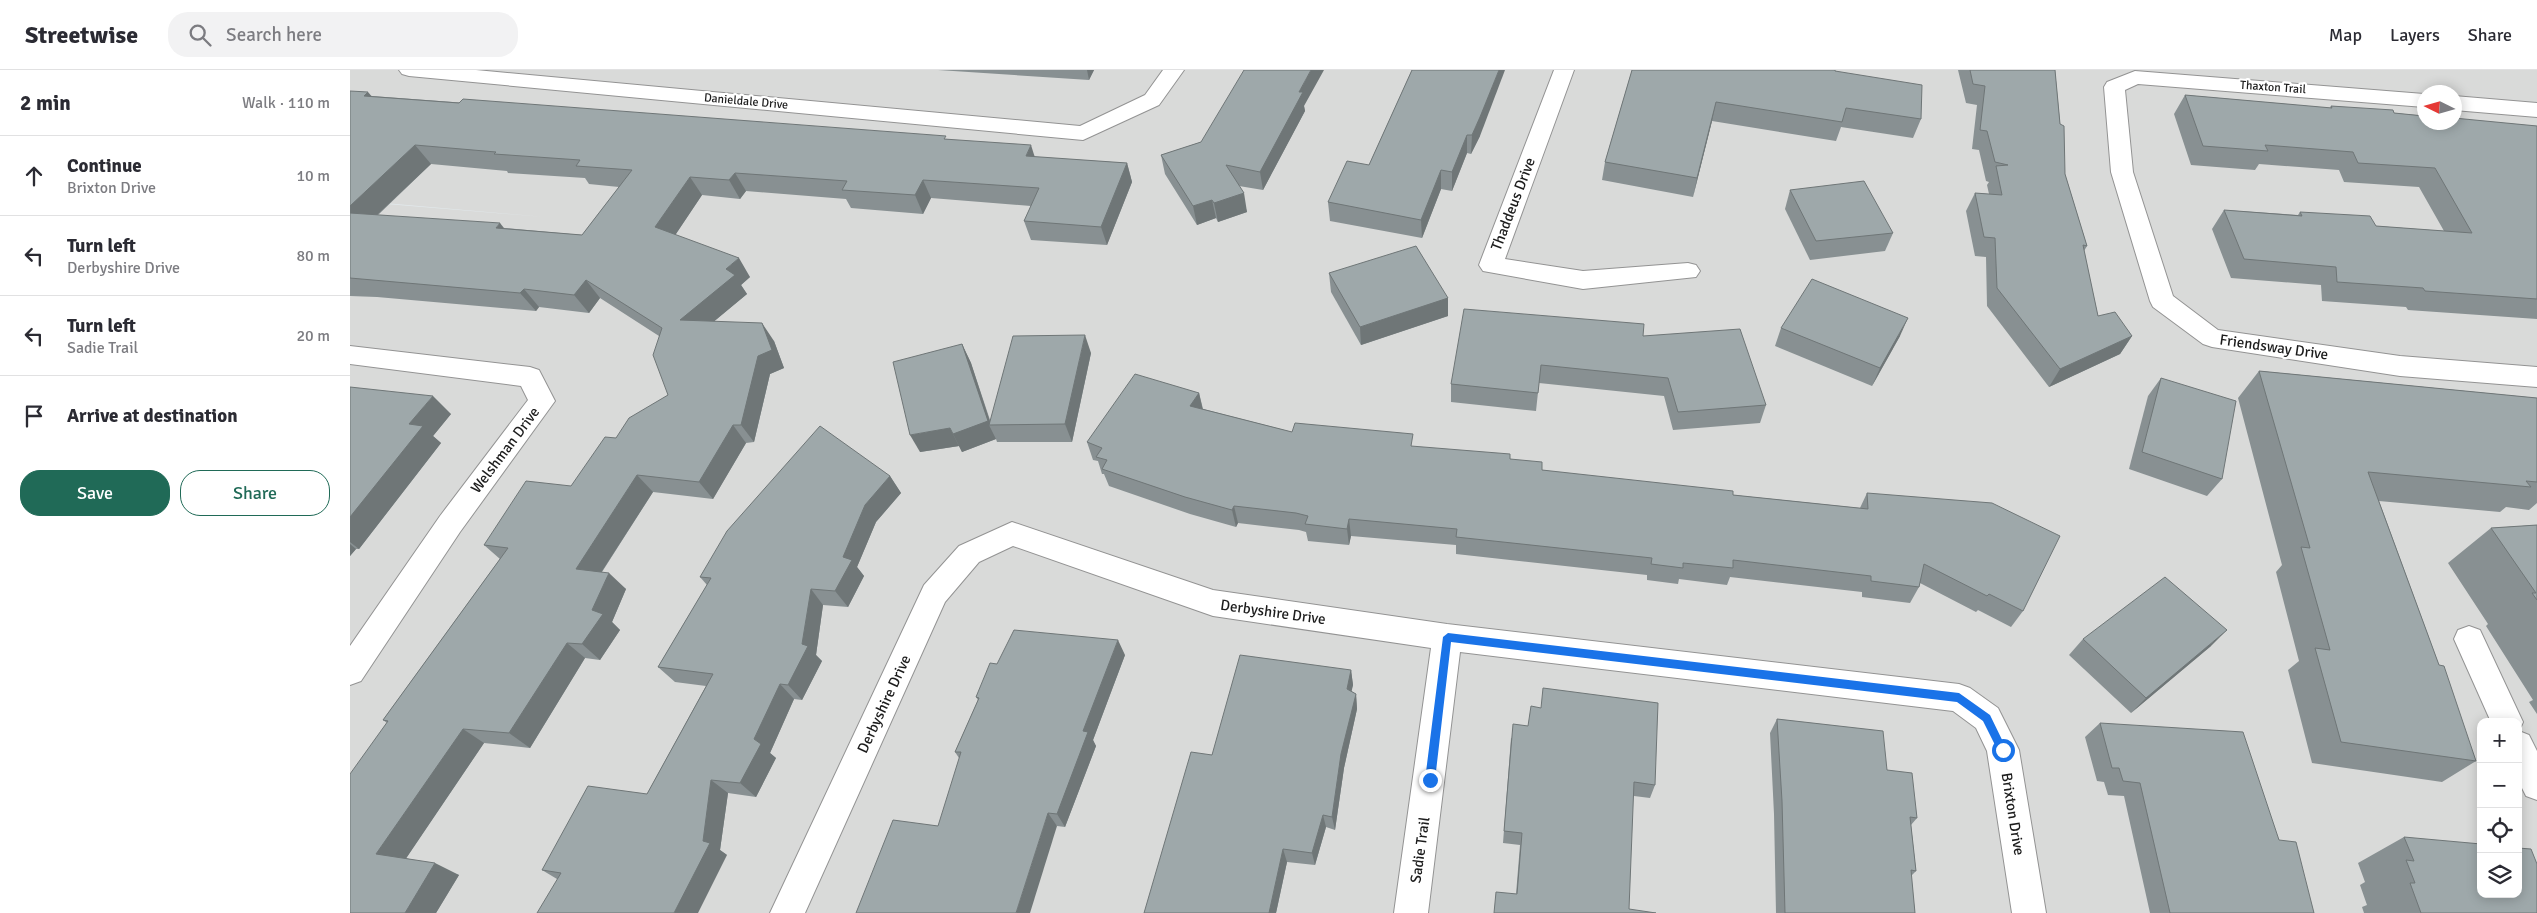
<!DOCTYPE html>
<html lang="en">
<head>
<meta charset="utf-8">
<style>
  :root { --surface:#fff; --page:#f2f2f3; --text:#2b2b33; --muted:#7c7c81; --line:#e1e1e2; --accent:#206a57 }
  body { margin:0; font-family:Signika,sans-serif; background:var(--page); color:var(--text) }
  .controls { position:absolute; right:15px; bottom:15px; display:grid; overflow:hidden; border-radius:10px; box-shadow:0 2px 12px #0003 }
  .controls button { width:45px; height:45px; display:grid; place-items:center; padding:0; border:0; border-bottom:1px solid var(--line); background:var(--surface); color:var(--text); font:25px sans-serif }
  .compass { position:absolute; left:2067px; top:15px; width:45px; height:45px; border-radius:50%; background:var(--surface); box-shadow:0 2px 12px #0003; rotate:275deg }
  .stop { position:absolute; width:15px; height:15px; margin:-11px; border:4px solid #1a73e8; border-radius:50%; background:#fff }
  .stop.end { background:#1a73e8; border-color:#fff; box-shadow:0 1px 5px #0008 }
  .list { margin:0; padding:0; list-style:none }
  h2 { display:flex; justify-content:space-between; align-items:center; height:65px; margin:0; padding:0 20px; font-size:21px }
  h2 small { font-size:16px; font-weight:400; color:var(--muted) }
  .list li { display:grid; grid-template-columns:32px 1fr auto; gap:15px; align-items:center; box-sizing:border-box; height:80px; padding:0 20px; border-top:1px solid var(--line) }
  .list b { display:block; font-size:19px; white-space:nowrap }
  .list p { margin:0; font-size:16px; white-space:nowrap; color:var(--muted) }
  .list em { font-size:16px; font-style:normal; color:var(--muted) }
  .actions { display:flex; gap:10px; padding:15px 20px }
  .actions a { flex:1; padding:11px 0; border:1px solid var(--accent); border-radius:20px; text-align:center; font-size:18px; color:var(--accent) }
  .actions .main { background:var(--accent); color:#fff }
  .icon { flex:none; width:28px; height:28px; fill:none; stroke:currentColor; stroke-width:2; stroke-linecap:round; stroke-linejoin:round }
  .map { position:relative; flex:none; width:2187px; height:843px; overflow:hidden }
  header { display:flex; align-items:center; gap:30px; box-sizing:border-box; height:70px; padding:0 25px; background:var(--surface); border-bottom:1px solid var(--line) }
  header strong { font-size:24px }
  nav { display:flex; gap:28px; margin-inline-start:auto; font-size:18px }
  .search { width:350px; height:45px; background:var(--page); display:flex; align-items:center; gap:12px; box-sizing:border-box; padding:0 18px; border-radius:20px; color:var(--muted); font-size:19px }
  main { display:flex }
  aside { flex:1; background:var(--surface) }
  .map>svg:first-child { display:block }
  .residential { fill:#d9dad9; fill-rule:evenodd }
  .lines { fill:none; stroke-linecap:round; stroke-linejoin:round }
  .street-casing { stroke:#939393; stroke-width:2 }
  .street { fill:#fff; fill-rule:evenodd }
  .wall { fill:#889092; fill-rule:evenodd }
  .shaded-wall { fill:#6f7677 }
  .building { fill:#9ea8aa; stroke:#6f7677 }
  .route { fill:#1a73e8 }
  .labels { text-anchor:middle; stroke-width:4.5; stroke-linejoin:round; paint-order:stroke }
  .far-street-label { font-size:12px; fill:#1c1c1c; stroke:#fff }
  .street-label { font-size:15px; fill:#1c1c1c; stroke:#fff }
</style>
</head>
<body>
<header>
<strong>Streetwise</strong>
<div class="search"><svg class="icon" aria-label="search" viewBox="0 0 24 24"><circle cx="10" cy="10" r="6"/><path d="M15 15l6 6"/></svg>Search here</div>
<nav><a>Map</a><a>Layers</a><a>Share</a></nav>
</header>
<main>
<aside>
<h2>2 min<small>Walk · 110 m</small></h2>
<ul class="list">
<li><svg class="icon" aria-label="ahead" viewBox="0 0 24 24"><path d="M12 20V5M6 11l6-6 6 6"/></svg><div><b>Continue</b><p>Brixton Drive</p></div><em>10 m</em></li>
<li><svg class="icon" aria-label="left" viewBox="0 0 24 24"><path d="M17 20v-9H6M10 6l-5 5 5 5"/></svg><div><b>Turn left</b><p>Derbyshire Drive</p></div><em>80 m</em></li>
<li><svg class="icon" aria-label="left" viewBox="0 0 24 24"><path d="M17 20v-9H6M10 6l-5 5 5 5"/></svg><div><b>Turn left</b><p>Sadie Trail</p></div><em>20 m</em></li>
<li><svg class="icon" aria-label="arrive" viewBox="0 0 24 24"><path d="M6 21V4h12l-3 4 3 4H6"/></svg><div><b>Arrive at destination</b></div></li>
</ul>
<div class="actions"><a class="main">Save</a><a>Share</a></div>
</aside>
<div class="map">
<svg width="2187" height="843" viewBox="0 0 2187 843">
  <rect width="100%" height="100%" fill="#e2e9ec"/>
  <path class="residential" d="M0,0h2187v843h-2187v-712l195,16 -195,-17zM2074,22h30v30h-30zM2131,652h37v172h-37z"/>
  <g class="lines">
    <defs>
      <g id="street">
        <path d="M49,0h77l604,56 65,-31 18,-25h21l-25,35 -76,35 -674,-64 -7,-2z"/>
        <path d="M1204,0h20l-69,189 78,12 105,-8 8,2 4,6 -4,6 -113,12 -100,-18 -4,-6z"/>
        <path d="M1785,1l289,23v13l-286,-23 -13,6 8,82 40,124 45,34 182,26 137,11v20l-137,-11 -188,-29 -9,-3 -50,-37 -3,-6 -39,-129 -7,-85 3,-5z"/>
        <path d="M2104,26l83,7v14l-83,-7z"/>
        <path d="M0,276l180,21 9,3 16,31 -95,131 -99,149 -11,4v-39l90,-130 88,-116 -7,-14 -171,-22z"/>
        <path d="M662,452l201,68 234,34 512,60 11,4 28,20 21,42 27,163h-34l-25,-162 -11,-23 -23,-17 -493,-59 -32,261h-34l37,-265 -218,-32 -200,-70 -34,16 -34,40 -140,311h-35l154,-328 35,-39z"/>
        <path d="M2119,556l11,4 43,92 -4,9 10,4 8,16v49l-11,-4 -8,-16v-58h-27l-37,-83 4,-9z"/>
      </g>
    </defs>
    <use href="#street" class="street-casing"/>
    <use href="#street" class="street"/>
  </g>
  <g class="wall">
    <path d="M588,0h156l-5,10z"/>
    <path d="M1062,0l68,66 -9,18 -4,-1 -15,38 -11,-2 -19,49 -92,-17 -2,-19 41,-37z"/>
    <path d="M1282,0l203,1 86,48 -8,19 -72,-11 -5,14 -124,-20 -19,76 -91,-17 3,-18z"/>
    <path d="M1608,0h97l10,104 22,72 -3,5 14,65 34,20 -12,18 -71,33 -62,-81 -1,-49 -11,-1 -9,-45 9,-18 14,1 -2,-9 2,-3 -3,-1 -7,-31 -7,-1 5,-44 -11,-2z"/>
    <path d="M0,21l22,5 575,43 88,18 92,6 5,19 -25,63 -76,-5 -7,-19 7,-15 -100,-8 -8,16 -72,-6 -5,-9 -100,-8 -6,8 -38,-4 -27,40 75,42 -9,8 6,9 -33,27 60,20 10,27 -14,6 -16,68 -8,1 -33,56 -60,-7 -51,80 24,17 -14,33 8,8 -20,30 -15,-2 -55,90 -46,-5 -78,115 53,17 -23,38h-86l37,-190 -4,-3 117,-161 -16,-14 87,-59 45,-48 52,-43 -9,-59 -59,-38 -11,15 -50,-6 -3,4 -159,-14 -27,-1zM81,94l76,7 1,2 77,5 4,6 30,3 -37,48 -77,-7 -127,-13z"/>
    <path d="M1835,25l145,13 1,-2 63,7 143,13v193l-129,-9 -2,-3 -84,-6 -1,-16 -90,-7 -19,-49 12,-19 74,5 2,-3 76,14 68,5 -25,-44 -75,-5 -5,-12 -80,-6 -4,6 -64,-5 -17,-51z"/>
    <path d="M954,36l1,5 -42,79 -24,-4 8,26 -29,10 -2,-4 -19,7 -32,-51 -4,-19 40,-13z"/>
    <path d="M1440,120l103,43 -8,18 -75,9 -25,-51z"/>
    <path d="M979,203l119,25v18l-87,29 -30,-53z"/>
    <path d="M1431,258l119,8 -28,50 -97,-40z"/>
    <path d="M1293,266l123,69 -6,18 -87,7 -9,-34 -125,-13 -3,28 -85,-9v-18z"/>
    <path d="M612,274l9,19 19,57 101,-67 -19,89h-75l-1,-3 -34,13 -3,-6 -39,6z"/>
    <path d="M1909,301l278,27v105l-8,7 -23,-3 -6,5 -121,-11 60,164 37,96 -34,21 -130,-19 -24,-93 11,-9 -23,-89 6,-7 -44,-167z"/>
    <path d="M1811,308l61,101 -15,17 -78,-27 19,-73z"/>
    <path d="M0,317l101,27 -18,22 8,7 -82,106h-3l-6,7z"/>
    <path d="M849,323l4,16 89,23 218,27 32,11 191,25 127,13 7,-15 156,118 -12,16 -33,-17 -2,2 -56,-29 -1,4 -9,16 -48,-6v-5l-132,-15 -3,8 -48,-6 -1,5 -31,-4v-5l-191,-21v-9l-105,-9 -2,9 -41,-4 -2,-9 -7,-2 -61,-7 -2,4 -46,-13 -81,-28 -5,-12h-2l-4,-13 -5,-1 -6,-18z"/>
    <path d="M540,406l11,17 -25,29 -19,45 7,9 -16,31 -25,-2 -7,50 6,6 -20,39 -8,-1 -24,54 6,5 -20,39 -28,-4 -8,57 7,5 -170,24 -15,-9 105,-76 59,-108 -31,-4 -17,-15 49,-82 -7,-8z"/>
    <path d="M2187,455v189l-8,-12 4,-2 -47,-74 2,-2 -40,-61 43,-35z"/>
    <path d="M1733,569l128,7 -80,67 -62,-58z"/>
    <path d="M775,585l-32,85 3,6 -31,81 -8,-1 -98,-68 -4,-6 23,-52 -2,-3 21,-33z"/>
    <path d="M1001,600l2,15 -2,6 5,3 1,15 -13,59 -9,62 -9,-3 -11,38 -28,-3 -11,51h-132l68,-158z"/>
    <path d="M1427,649l110,51 30,48 -6,7 5,46 -5,5 4,37h-139l-2,-99 -4,-81z"/>
    <path d="M1750,653l179,117 35,73h-164l-26,-117 -16,-1 -4,-13 -7,-1 -12,-44z"/>
    <path d="M1161,668l144,47 -5,13 -16,-2 -118,98 4,-49 -17,-2z"/>
    <path d="M2054,767l133,76h-173l-2,-6 5,-2 -7,-20 5,-3 -7,-19z"/>
  </g>
  <g class="shaded-wall">
    <path d="M737,0h7l-5,10z"/>
    <path d="M961,0h13l-20,36 1,5 -42,79 -3,-18 39,-80z"/>
    <path d="M1149,0h6l-25,66 -9,18 1,-19z"/>
    <path d="M18,22l16,19 -20,-15z"/>
    <path d="M1366,32l-4,19 -19,76 4,-19z"/>
    <path d="M1117,65v18l-15,38v-19z"/>
    <path d="M65,75l16,19 -71,67 -10,-11v-14z"/>
    <path d="M681,75l6,19 -11,-8z"/>
    <path d="M777,93l5,19 -25,63 -6,-18z"/>
    <path d="M1091,100v19l-19,49 -1,-18z"/>
    <path d="M385,103l11,18 -6,8 -11,-19z"/>
    <path d="M340,107l12,18 -34,51 -13,-19z"/>
    <path d="M573,110l8,18 -8,16 -8,-19z"/>
    <path d="M894,123l3,19 -29,10 -4,-19z"/>
    <path d="M862,130l4,18 -19,7 -4,-19z"/>
    <path d="M150,153l15,19 -19,-14z"/>
    <path d="M389,188l11,19 -9,8 6,9 -54,45 -13,-19 46,-51z"/>
    <path d="M236,210l14,18 -11,15 -15,-18z"/>
    <path d="M174,219l15,18 -3,4 -16,-18z"/>
    <path d="M1098,228v18l-87,29 -1,-18z"/>
    <path d="M1558,248l-8,18 -28,50 8,-18z"/>
    <path d="M412,253l12,18 10,27 -14,6 -16,68 -13,-17z"/>
    <path d="M735,265l6,18 -19,89 -7,-18z"/>
    <path d="M1782,266l-12,18 -71,33 11,-18z"/>
    <path d="M612,274l9,19 20,62h-2l7,14 -34,13 -9,-18z"/>
    <path d="M849,323l4,18 -13,-5z"/>
    <path d="M83,326l18,18 -18,22 8,7 -82,106 -9,-7v-25l59,-93z"/>
    <path d="M383,355l13,18 -33,56 -14,-17z"/>
    <path d="M600,358l9,18 -39,6 -10,-17z"/>
    <path d="M287,405l16,17 -60,93 -17,-16z"/>
    <path d="M540,406l11,17 -25,29 -19,45 7,9 -16,31 -13,-16 8,-34 22,-52z"/>
    <path d="M884,436l4,17 -2,4 -4,-17z"/>
    <path d="M999,449l2,17 -2,9 -2,-16z"/>
    <path d="M0,474l6,5 -6,7z"/>
    <path d="M259,503l17,16 -14,33 8,8 -20,30 -18,-16 10,-34z"/>
    <path d="M461,519l12,16 -7,50 6,6 -20,39 -14,-15 14,-41z"/>
    <path d="M1877,560l-16,16 -80,67 15,-15z"/>
    <path d="M768,570l7,15 -32,85 3,6 -31,81 -8,-13 26,-83z"/>
    <path d="M217,573l18,15 -55,90 -21,-15z"/>
    <path d="M1001,600l2,15 -4,18 -2,-14z"/>
    <path d="M430,614l14,15 -24,54 6,5 -20,39 -16,-14 14,-44z"/>
    <path d="M1006,624l1,15 -13,59 -9,62 -3,-13 9,-63z"/>
    <path d="M113,659l21,14 -83,123 -25,-12z"/>
    <path d="M361,710l17,13 -8,57 7,5 -29,58h-24l29,-72z"/>
    <path d="M698,743l9,13 -27,87h-14z"/>
    <path d="M973,745l3,12 -11,38 -3,-12z"/>
    <path d="M933,779l4,13 -11,51h-7z"/>
    <path d="M85,793l24,12 -23,38h-31z"/>
  </g>
  <g class="building">
    <path d="M894,0h67l-12,22h4l-43,80 -34,-7 18,28 -30,10 -2,-3 -19,6 -32,-51 40,-13z"/>
    <path d="M1062,0h87l-19,47 -8,18h-5l-15,37 -11,-2 -20,50 -93,-18 19,-41 22,4z"/>
    <path d="M1282,0h203v1l87,14 -1,34 -75,-11 -4,14 -126,-20 -19,76 -92,-16z"/>
    <path d="M1620,0h85l5,54 4,2 1,48 22,72 -4,-1 15,71 17,-4 17,24 -72,33 -63,-81 -2,-50 -11,-1 -9,-44 27,2 -6,-29 12,-1 -13,-3 -8,-31 -7,-1 5,-44 -12,-2z"/>
    <path d="M0,21l18,1 -4,4 95,7 4,-4 483,37 -2,3 87,6 -5,11 101,7 -26,64 -77,-6 15,-33 -116,-8 -8,15 -73,-5 5,-9 -112,-8 -6,7 -39,-3 -35,50 84,31 -13,11 9,6 -55,45 82,3 10,27 -14,6 -17,69h-8l-34,57 -62,-7 -61,94 33,4 -17,37 11,4 -21,30 -15,-1 -58,90 -46,-4 -87,125 59,9 -30,50h-55v-139l38,-53 -5,-1 125,-172 -24,-3 42,-64 45,5 34,-49 11,1 13,-20 39,-23 -15,-40 9,-27 -76,-48 -12,15 -50,-6 -4,4 -170,-15v-65l150,10 -4,5 86,7 50,-65 -56,-4 4,-6 -86,-6 2,-2 -81,-7 -65,61z"/>
    <path d="M1835,25l147,13 -1,-2 62,4 1,3 30,3v6h30v-4l83,8v173l-112,-8 -2,-3 -86,-6 -1,-15 -92,-8 -20,-49 78,6 -2,-4 70,4 6,10 96,7 -37,-65 -77,-5 -5,-11 -88,-7 3,6 -65,-5z"/>
    <path d="M1514,111l29,52 -77,8 -26,-51z"/>
    <path d="M1066,176l32,52 -88,29 -31,-54z"/>
    <path d="M1462,209l96,39 -28,50 -99,-40z"/>
    <path d="M1114,239l180,15 -1,12 97,-7 26,76 -88,7 -10,-34 -127,-13 -3,28 -87,-9z"/>
    <path d="M735,265l-20,89 -76,1 24,-89z"/>
    <path d="M612,274l26,77 -35,13 -3,-6 -40,7 -17,-73z"/>
    <path d="M1909,301l278,27v84l-11,-1 5,6 -163,-15 71,193 5,1 32,95 -135,-19 -26,-94 15,2 -29,-103 9,1z"/>
    <path d="M785,304l64,19 -9,13 102,26 3,-9 118,11 -2,12 99,8v5l32,3v8l191,21v4l135,14 -1,-16 125,10 68,33 -37,75 -34,-17 -2,2 -63,-32 -5,23 -48,-6v-5l-138,-16v8l-50,-5v5l-32,-4 1,-6 -196,-21 1,-8 -108,-10 -2,10 -42,-5 3,-8 -12,-3 -62,-7 -2,4 -47,-13 -83,-28 5,-9 -11,-3 6,-9 -15,-6z"/>
    <path d="M1811,308l75,23 -14,78 -80,-27z"/>
    <path d="M0,317l83,9 -24,28 14,2 -73,91z"/>
    <path d="M470,356l70,50 -25,29 -22,52 9,3 -17,31 -24,-2 -9,55 6,2 -20,39 -8,-1 -26,55 7,5 -21,39 -29,-3 -8,61 7,2 -36,70h-137l24,-40 -19,-3 46,-84 59,8 66,-120 -55,-7 53,-89 -11,-1 27,-46z"/>
    <path d="M2187,455v75l-5,-7h4l-45,-65z"/>
    <path d="M1815,507l62,53 -81,68 -63,-59z"/>
    <path d="M664,560l104,10 -35,91 5,1 -31,82 -9,-1 -32,100h-160l37,-93 45,6 23,-74h-6l24,-54 -3,-1 14,-34 7,1z"/>
    <path d="M890,585l111,15 -4,19 9,5 -15,60 -9,63 -9,-2 -11,38 -29,-4 -14,64h-125l47,-161 21,3z"/>
    <path d="M1193,618l115,15 -3,82 -21,-3 -5,127 27,4h-162l2,-21 21,2 5,-61 -18,-2 9,-107 15,2 3,-20 10,2z"/>
    <path d="M1427,649l106,12 4,39 25,3 5,45 -7,-1 6,54 -5,-1 4,43h-130l-3,-112z"/>
    <path d="M1750,653l143,9 36,108 17,2 18,71h-144l-30,-130 -17,-2 -4,-13h-7z"/>
    <path d="M2054,767l77,7v50h37v-46l13,1 6,15v49h-116l-11,-30h5l-9,-23 8,1z"/>
  </g>
  <path class="route" d="M1098,563l511,60 31,22 17,35 -4,4 -4,-1 -16,-32 -26,-19 -506,-60 -16,138 -5,5 -5,-5 18,-143z"/>
  <g class="labels">
    <g class="far-street-label">
      <text transform="translate(1923 17) rotate(4)" y="4">Thaxton Trail</text>
      <text transform="translate(396 31) rotate(5)" y="4">Danieldale Drive</text>
    </g>
    <g class="street-label">
      <text transform="translate(1163 134) rotate(-69)" y="5">Thaddeus Drive</text>
      <text transform="translate(1924 277) rotate(8)" y="5">Friendsway Drive</text>
      <text transform="translate(155 380) rotate(-53)" y="5">Welshman Drive</text>
      <text transform="translate(923 542) rotate(8)" y="5">Derbyshire Drive</text>
      <text transform="translate(534 634) rotate(-65)" y="5">Derbyshire Drive</text>
      <text transform="translate(1663 744) rotate(81)" y="5">Brixton Drive</text>
      <text transform="translate(1070 780) rotate(-82)" y="5">Sadie Trail</text>
    </g>
  </g>
</svg>
<div class="controls">
<button>+</button>
<button>−</button>
<button><svg class="icon" aria-label="locate" viewBox="0 0 24 24"><circle cx="12" cy="12" r="6"/><path d="M12 2v4M12 18v4M2 12h4M18 12h4"/></svg></button>
<button><svg class="icon" aria-label="layers" viewBox="0 0 24 24"><path d="M12 4l9 5-9 5-9-5zM3 14l9 5 9-5"/></svg></button>
</div>
<svg class="compass" viewBox="-18 -18 36 36"><path d="M0-13l5 13h-10z" fill="#e53935"/><path d="M0 13l5-13h-10z" fill="#7c7c81"/></svg>
<div class="stop" style="left:1653px;top:680px"></div>
<div class="stop end" style="left:1080px;top:710px"></div>
</div>
</main>
</body>
</html>
